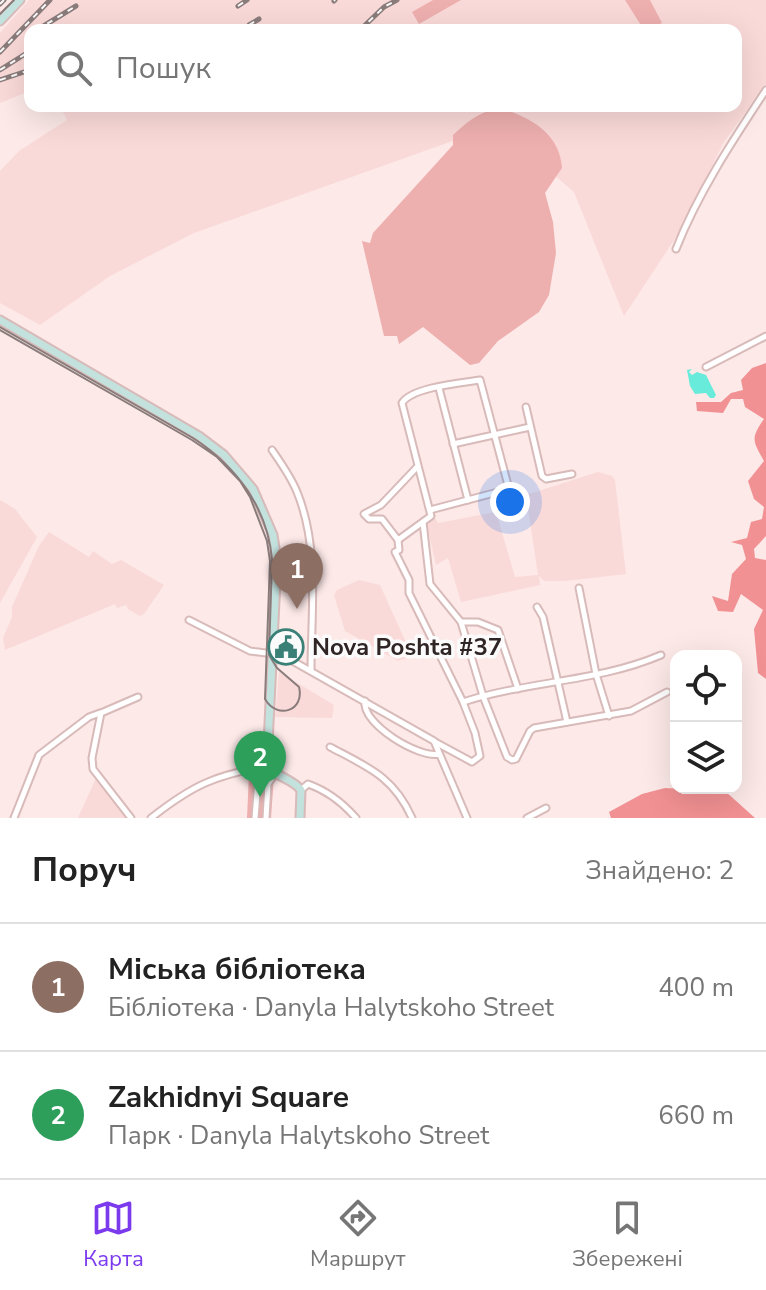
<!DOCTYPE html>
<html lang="uk">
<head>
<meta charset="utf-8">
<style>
  :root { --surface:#fff; --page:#f6f6f6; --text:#222; --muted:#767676; --line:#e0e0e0; --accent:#7c3aed }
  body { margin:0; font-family:"Nunito Sans",sans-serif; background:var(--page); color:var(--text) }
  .controls { position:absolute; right:24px; bottom:24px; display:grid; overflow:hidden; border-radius:16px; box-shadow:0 8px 32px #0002 }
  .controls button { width:72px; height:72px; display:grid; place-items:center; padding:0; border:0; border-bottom:2px solid var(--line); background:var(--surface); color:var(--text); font:40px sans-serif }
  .you { position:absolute; left:510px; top:502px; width:28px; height:28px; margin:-20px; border:6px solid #fff; border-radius:50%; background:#1a73e8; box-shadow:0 0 0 12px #1a73e833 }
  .badge { display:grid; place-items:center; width:52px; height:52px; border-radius:50%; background:var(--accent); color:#fff; font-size:26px; font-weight:700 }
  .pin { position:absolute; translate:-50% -66px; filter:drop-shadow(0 2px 4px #0008) }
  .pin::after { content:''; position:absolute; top:42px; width:28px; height:24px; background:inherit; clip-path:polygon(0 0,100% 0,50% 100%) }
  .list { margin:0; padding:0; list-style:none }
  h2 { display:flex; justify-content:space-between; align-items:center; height:104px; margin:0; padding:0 32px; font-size:34px }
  h2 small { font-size:26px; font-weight:400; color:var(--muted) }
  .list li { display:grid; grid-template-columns:52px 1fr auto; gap:24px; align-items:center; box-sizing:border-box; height:128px; padding:0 32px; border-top:2px solid var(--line) }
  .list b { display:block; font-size:30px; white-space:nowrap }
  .list p { margin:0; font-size:26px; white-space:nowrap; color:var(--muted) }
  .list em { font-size:26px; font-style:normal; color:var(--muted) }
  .icon { flex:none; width:44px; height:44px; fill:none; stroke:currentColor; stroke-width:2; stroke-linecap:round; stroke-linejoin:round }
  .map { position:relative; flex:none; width:766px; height:818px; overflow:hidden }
  .search { position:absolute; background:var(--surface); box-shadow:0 8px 32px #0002; left:24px; right:24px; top:24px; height:88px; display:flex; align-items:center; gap:20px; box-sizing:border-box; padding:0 28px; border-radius:16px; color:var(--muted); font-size:30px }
  .sheet { height:360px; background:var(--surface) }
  nav { display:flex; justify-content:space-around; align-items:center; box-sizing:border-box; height:112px; border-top:2px solid var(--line); background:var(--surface); font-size:22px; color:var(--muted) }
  nav a { display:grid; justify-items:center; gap:4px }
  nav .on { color:var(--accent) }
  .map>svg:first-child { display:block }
  .built { fill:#fadad9 }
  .green { fill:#eeafaf }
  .forest { fill:#f29193 }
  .water { fill:#68ebda }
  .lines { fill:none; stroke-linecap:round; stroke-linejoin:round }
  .street-casing { stroke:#d8bab9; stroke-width:9 }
  .secondary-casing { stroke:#d8bab9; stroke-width:11 }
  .street { stroke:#fff; stroke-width:5 }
  .secondary { stroke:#c3e1dd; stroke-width:7 }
  .tram { stroke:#8a7c7b; stroke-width:2 }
  .rail-casing { stroke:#8a7c7b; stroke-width:5 }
  .rail { stroke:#fbfbfb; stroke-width:2; stroke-dasharray:6; stroke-linecap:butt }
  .labels { text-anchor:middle; stroke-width:7; stroke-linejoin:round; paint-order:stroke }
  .poi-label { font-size:24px; font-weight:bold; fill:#302525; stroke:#fbfbfb; text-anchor:start }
</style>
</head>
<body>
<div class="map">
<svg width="766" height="818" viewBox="0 0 766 818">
  <rect width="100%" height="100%" fill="#fce9e8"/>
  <g class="built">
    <path d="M29,0h737v84l-42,58 -46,92 -54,82 -50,-124 -57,-49 -56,-5 -267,95 -84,43 -70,49 -40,-22v-132l19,-20 48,-31 -7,-14h676v-76h-706v61l-30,12v-70z"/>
    <path d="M598,472l14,4 3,4 11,94 -61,7h-21l-5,-5 1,9 -79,17 -13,-44 -12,7 -10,-44 10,-2 2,4 58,-11 19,65 23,-2 -12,-80z"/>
    <path d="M0,500l15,9 22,28 -37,66z"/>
    <path d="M49,532l40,25 4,-6 19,13 9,-4 43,25 -20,29 -4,2 -12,-7 -2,-4 -9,3 -2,-4 -110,46 -2,-12 9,-21v-10l27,-61z"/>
    <path d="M359,580l21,5 32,71 -14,5 -53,-30 -11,-36 3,-5z"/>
    <path d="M279,672l55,33 -2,13 -57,-1z"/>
    <path d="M96,778l33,40h-51z"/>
  </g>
  <g class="green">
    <path d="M433,0h28l-42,24 -7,-12z"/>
    <path d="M625,0h25l12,23 -18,7z"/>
    <path d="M499,108c30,8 61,25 63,60l-17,25 8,29 3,31 -7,42 -10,17 -41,29 -19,22 -9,2 -47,-38 -24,17 -2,-8h-13l-22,-95 8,2 3,-10 80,-88v-10c14,-13 27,-24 46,-27z"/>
    <path d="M267,772l1,3h6l-3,43h-24l2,-44h6v20l6,-21z"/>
  </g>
  <g class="forest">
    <path d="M766,363v173l-12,13 1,9 11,2v119l-8,-6 -4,-44 9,-19 -22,-16 -8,18 -15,-1 -6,-15 16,5 4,-27 14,-15 -4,-14 -11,-3 16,-4 4,-16 11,-3 2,-12 -10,-8 -6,-18 16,-20c-11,-20 -14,-22 0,-42l-19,-12 -2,-8h-12l-8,14 -26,-2 -1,-9h25l10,-9 12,-3 -2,-10 11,-12z"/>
    <path d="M665,788l60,3 30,27h-144l-2,-6 33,-18z"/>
  </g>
  <path class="water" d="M692,369l-3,3 3,3 5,-3 9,3 10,20 -2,3h-4l-4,-5 -11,1 -5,-8 -3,-16z"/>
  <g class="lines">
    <defs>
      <g id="street">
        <path d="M676,249c22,-56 57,-109 90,-159"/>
        <path d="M706,367l60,-31"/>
        <path d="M439,388l29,112"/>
        <path d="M526,407l16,69 4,3 26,-5"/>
        <path d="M453,444l77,-17"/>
        <path d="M272,450c9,13 19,27 25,42 23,56 14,120 14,179"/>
        <path d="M418,466l-37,39 -17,9 5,5h13l16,21 33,-24 -29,-113c10,-16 59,-20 78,-23l29,109 -79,21"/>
        <path d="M423,522l7,62 31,38 22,74 24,61 5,3 4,-1 14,-28 4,-3 97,-17 36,-19"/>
        <path d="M398,540l1,10 -4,2 14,28v13l54,109 12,31 5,23 -8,6 -37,-20"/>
        <path d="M579,588l17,86 13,42"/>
        <path d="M537,607l6,10 24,105"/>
        <path d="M189,620l61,31 32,4 152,86 33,77"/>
        <path d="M461,622h17l20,8 20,59"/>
        <path d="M365,701c-4,23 55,58 74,53"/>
        <path d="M463,702c65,-21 135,-20 198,-47"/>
        <path d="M330,747c38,20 64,30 82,71"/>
        <path d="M301,790l7,-6c20,7 34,18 48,34"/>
        <path d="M14,818l25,-63 50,-38 11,-4"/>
        <path d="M131,818l-38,-49 -1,-11 9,-45 37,-16"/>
        <path d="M151,818c42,-33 64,-43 117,-52"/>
        <path d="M255,818l4,-50"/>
        <path d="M266,818l2,-34 4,-6 1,-6"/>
        <path d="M527,818l19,-10"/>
      </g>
      <g id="secondary">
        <path d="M0,21l20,-21"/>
        <path d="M0,320l199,116 25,19 29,34 20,46 4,25 -10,204c7,13 25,14 34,26l-1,28"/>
      </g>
    </defs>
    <use href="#street" class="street-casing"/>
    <use href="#secondary" class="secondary-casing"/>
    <use href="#street" class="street"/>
    <use href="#secondary" class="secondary"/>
    <g class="tram">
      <path d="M0,14l14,-14"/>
      <path d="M0,327l193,111c43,28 75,70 79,122l-3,95 8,13 22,19c6,24 -22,33 -34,12l5,-138 -3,-20 -17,-44 -10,-16 -23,-24 -25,-17 -192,-110"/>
    </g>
    <defs>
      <g id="rail">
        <path d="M334,1l1,-1"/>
        <path d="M0,4l4,-4"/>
        <path d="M238,6l9,-6"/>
        <path d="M249,25l10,-6"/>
        <path d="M37,30l39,-24"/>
        <path d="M360,30l24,-23 13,-7"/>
        <path d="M0,52l50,-52"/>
        <path d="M0,70l30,-19"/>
        <path d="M0,80l30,-10"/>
      </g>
    </defs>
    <use href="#rail" class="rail-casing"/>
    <use href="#rail" class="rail"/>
  </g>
  <defs>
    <symbol id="civic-ring" viewBox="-11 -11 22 22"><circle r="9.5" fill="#fbfbfb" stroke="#3a8077" stroke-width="1.5"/><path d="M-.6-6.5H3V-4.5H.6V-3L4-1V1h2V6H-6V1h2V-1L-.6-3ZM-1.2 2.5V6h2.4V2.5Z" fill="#3a8077"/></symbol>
  </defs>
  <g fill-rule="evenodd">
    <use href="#civic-ring" x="266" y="627" width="40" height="40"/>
  </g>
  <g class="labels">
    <g class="poi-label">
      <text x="312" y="655">Nova Poshta #37</text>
    </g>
  </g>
</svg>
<div class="controls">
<button><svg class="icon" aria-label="locate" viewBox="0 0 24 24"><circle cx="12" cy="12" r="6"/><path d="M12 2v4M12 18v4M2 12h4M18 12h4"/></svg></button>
<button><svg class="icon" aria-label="layers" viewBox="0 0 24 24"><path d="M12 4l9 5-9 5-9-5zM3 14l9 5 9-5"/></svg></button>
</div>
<div class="you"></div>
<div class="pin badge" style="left:297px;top:609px;background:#8d6e63">1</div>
<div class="pin badge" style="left:260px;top:797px;background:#2e9e5b">2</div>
<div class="search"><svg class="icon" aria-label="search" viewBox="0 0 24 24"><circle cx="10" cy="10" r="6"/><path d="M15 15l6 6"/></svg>Пошук</div>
</div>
<section class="sheet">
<h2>Поруч<small>Знайдено: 2</small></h2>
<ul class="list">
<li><span class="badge" style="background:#8d6e63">1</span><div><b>Міська бібліотека</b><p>Бібліотека · Danyla Halytskoho Street</p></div><em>400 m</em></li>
<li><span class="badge" style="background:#2e9e5b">2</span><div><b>Zakhidnyi Square</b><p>Парк · Danyla Halytskoho Street</p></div><em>660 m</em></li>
</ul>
</section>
<nav>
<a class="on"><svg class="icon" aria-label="map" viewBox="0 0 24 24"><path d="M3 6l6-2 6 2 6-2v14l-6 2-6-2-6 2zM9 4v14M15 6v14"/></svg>Карта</a>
<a><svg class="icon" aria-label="directions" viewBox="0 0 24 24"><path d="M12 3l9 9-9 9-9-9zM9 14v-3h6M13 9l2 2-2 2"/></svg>Маршрут</a>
<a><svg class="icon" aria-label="saved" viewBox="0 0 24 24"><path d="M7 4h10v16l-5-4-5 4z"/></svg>Збережені</a>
</nav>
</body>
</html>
